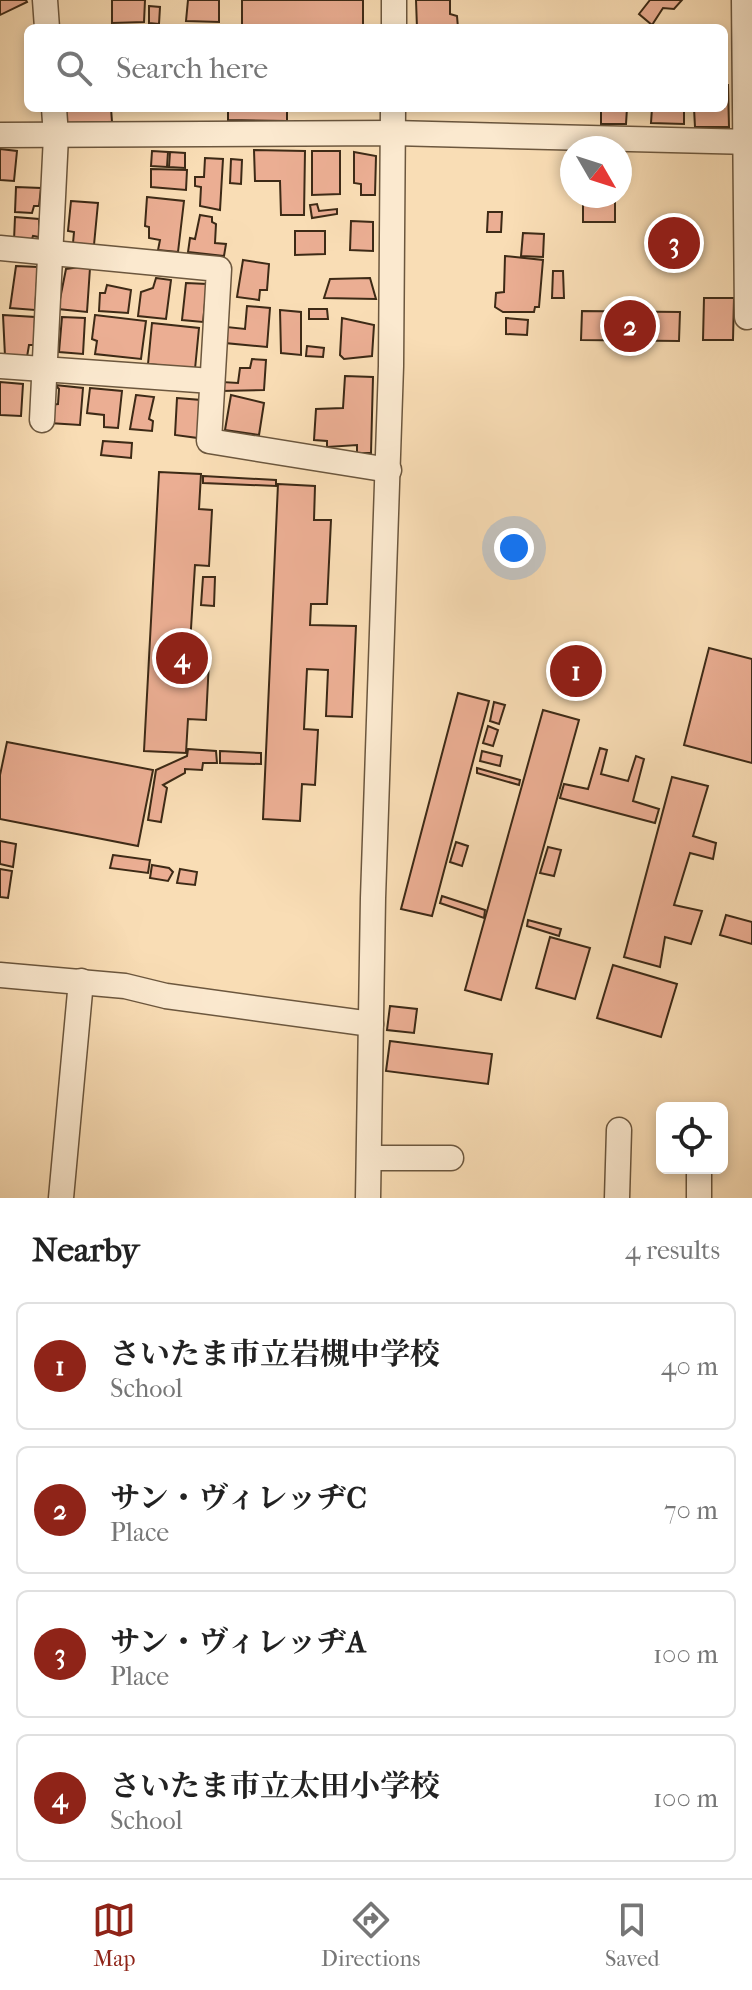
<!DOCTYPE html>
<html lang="en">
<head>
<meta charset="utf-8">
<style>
  :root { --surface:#fff; --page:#f2f2f2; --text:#222; --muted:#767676; --line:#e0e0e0; --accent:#8f2418 }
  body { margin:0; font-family:"IM FELL French Canon","Noto Serif JP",serif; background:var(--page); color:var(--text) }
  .controls { position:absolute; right:24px; bottom:24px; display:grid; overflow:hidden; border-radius:12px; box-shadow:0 4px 12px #0003 }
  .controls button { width:72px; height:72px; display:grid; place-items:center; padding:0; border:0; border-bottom:2px solid var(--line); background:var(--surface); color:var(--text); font:40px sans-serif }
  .compass { position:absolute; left:560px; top:136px; width:72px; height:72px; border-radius:50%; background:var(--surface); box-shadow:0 4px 12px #0003; rotate:129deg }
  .you { position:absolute; left:514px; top:548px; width:28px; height:28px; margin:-20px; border:6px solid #fff; border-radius:50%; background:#1a73e8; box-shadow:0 0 0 12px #1a73e833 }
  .badge { display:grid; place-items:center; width:52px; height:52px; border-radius:50%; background:var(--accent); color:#fff; font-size:26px; font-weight:700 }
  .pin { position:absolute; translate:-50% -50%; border:4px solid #fff; box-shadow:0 2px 8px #0006 }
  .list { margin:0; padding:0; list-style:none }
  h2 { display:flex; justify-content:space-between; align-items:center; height:104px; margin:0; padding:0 32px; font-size:34px }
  h2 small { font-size:26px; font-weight:400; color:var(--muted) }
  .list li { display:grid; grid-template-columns:52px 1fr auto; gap:24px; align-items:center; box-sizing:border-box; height:128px; margin:0 16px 16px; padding:0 16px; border:2px solid var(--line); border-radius:12px }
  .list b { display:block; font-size:30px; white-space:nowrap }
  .list p { margin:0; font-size:26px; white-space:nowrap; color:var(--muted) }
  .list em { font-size:26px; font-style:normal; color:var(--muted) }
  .icon { flex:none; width:44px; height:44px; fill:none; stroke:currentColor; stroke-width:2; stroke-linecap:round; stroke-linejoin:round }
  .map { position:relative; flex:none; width:752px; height:1198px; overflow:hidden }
  .search { position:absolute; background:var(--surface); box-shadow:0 4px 12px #0003; left:24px; right:24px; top:24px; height:88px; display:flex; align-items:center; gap:20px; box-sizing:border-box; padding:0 28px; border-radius:12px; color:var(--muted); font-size:30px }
  .sheet { height:680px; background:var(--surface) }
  nav { display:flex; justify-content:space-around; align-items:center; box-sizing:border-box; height:112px; border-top:2px solid var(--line); background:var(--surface); font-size:22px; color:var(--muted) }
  nav a { display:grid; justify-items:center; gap:4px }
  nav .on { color:var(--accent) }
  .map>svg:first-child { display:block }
  .building { fill:#ebae93; stroke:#3d2a16; stroke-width:2 }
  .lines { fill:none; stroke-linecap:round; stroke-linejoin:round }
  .minor-casing { stroke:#6c573e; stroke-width:27 }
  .minor { stroke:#fbe9cf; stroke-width:24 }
</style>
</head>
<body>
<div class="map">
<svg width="752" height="1198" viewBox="0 0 752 1198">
  <rect width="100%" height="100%" fill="#f9ddb5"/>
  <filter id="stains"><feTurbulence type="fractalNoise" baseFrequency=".0025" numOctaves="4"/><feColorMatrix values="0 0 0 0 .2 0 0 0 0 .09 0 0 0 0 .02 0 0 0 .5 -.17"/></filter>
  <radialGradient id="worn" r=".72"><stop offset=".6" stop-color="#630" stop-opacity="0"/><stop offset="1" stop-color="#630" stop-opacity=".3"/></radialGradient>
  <g class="building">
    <path d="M0,0h26l1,2 -27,13z"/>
    <path d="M112,0h33l-1,22 -32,1z"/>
    <path d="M188,0h31v22l-33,-1z"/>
    <rect x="242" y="0" width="121" height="28"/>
    <path d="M416,0h34v14l7,2 1,12h-41z"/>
    <path d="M650,0h32l-8,9 -11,-1 -11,17 -13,-11z"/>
    <path d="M149,6l11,1 -1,17 -10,-1z"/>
    <path d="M724,85h4l1,42h-34l-1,-19h30z"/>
    <path d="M62,108h49l1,14 -49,1z"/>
    <path d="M228,108h59v13l-59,-1z"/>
    <path d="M601,108h26l-1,16h-25z"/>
    <path d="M652,108h32v16l-33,-1z"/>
    <path d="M0,149l17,2 -3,30 -14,-1z"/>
    <path d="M254,150l51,1 -1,64h-23l-1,-34h-25z"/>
    <path d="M152,151l16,1 -1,15 -16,-1z"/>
    <path d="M312,151h28v43l-28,1z"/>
    <path d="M170,152l15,1v15l-16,-1z"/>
    <path d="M354,152l22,4 -1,39h-14v-11l-7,-1z"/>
    <path d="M205,158l18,1 -3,51 -20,-4 1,-19 -6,-1v-9h9z"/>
    <path d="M231,159l11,1 -1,24 -11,-1z"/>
    <path d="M151,169l36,1 -1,20 -35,-3z"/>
    <path d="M16,187l25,1 -2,18h-5l-2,7 -17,-1z"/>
    <rect x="583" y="196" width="32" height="26"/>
    <path d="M147,197l37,4 -6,51 -20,-2 2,-10 -11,-2v-11l-4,-1z"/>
    <path d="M71,201l27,2 -4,42 -21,-2 1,-11 -6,-1z"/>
    <path d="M317,204l2,7 18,-2v5l-25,4 -2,-13z"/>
    <path d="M488,212h14l-1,20h-14z"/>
    <path d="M200,215l12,2v5l4,2 -1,19 11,1 -2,12 -36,-4 2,-14 5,1z"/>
    <path d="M15,217l24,2v18l-6,-1 -2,6 -17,-2z"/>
    <path d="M662,220h25l-1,46h-26z"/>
    <path d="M351,221l22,1v29l-23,-1z"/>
    <path d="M295,231h30v23l-30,1z"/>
    <path d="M523,233l21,1 -1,23 -22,-1z"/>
    <path d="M505,256l38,4 -4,47h-4l-1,5h-31l-8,-5 1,-14 8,-1z"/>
    <path d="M243,260l26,4 -2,26h-7l-1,10 -22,-3z"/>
    <path d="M16,266l22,1 -3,43 -25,-2z"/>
    <path d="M80,267l10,1 -3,44 -29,-3 8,-40z"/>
    <path d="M553,271h10l1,27h-12z"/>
    <path d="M156,278l15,2 -5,39 -28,-3 3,-24 12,-4z"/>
    <path d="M370,278l6,21 -52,-1 6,-19z"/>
    <path d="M186,283l21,1 -4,38 -21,-2z"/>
    <path d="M107,285l24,5 -3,23 -29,-2 1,-18h5z"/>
    <path d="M704,298h30l-1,42h-30z"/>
    <path d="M247,306l23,2 -3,39 -42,-4 2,-16 18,2z"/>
    <path d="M309,309h18l1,10h-19z"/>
    <path d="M280,310l21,2v43l-20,-2z"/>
    <path d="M582,311l98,1 -1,29 -98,-1z"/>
    <path d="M3,315l32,2 -1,28h-5l-2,12 -22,-1z"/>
    <path d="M95,315l51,6 -5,38 -46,-5 2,-13 -5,-2z"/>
    <path d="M62,317l23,1 -2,36 -24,-2z"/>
    <path d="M342,318l32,7 -2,31 -28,3 -4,-4z"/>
    <path d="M506,318l22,2 -1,15 -21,-1z"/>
    <path d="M152,323l47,5 -4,41 -47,-5z"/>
    <path d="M307,346l17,2 -1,9 -17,-1z"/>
    <path d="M252,359l14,1 -2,30 -43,1 1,-9 16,1 2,-15h10z"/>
    <path d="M345,376l28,1 -2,76h-14v-8l-30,2v-6l-13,-1 2,-31 27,-1z"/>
    <path d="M0,382l23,2 -2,32 -21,-1z"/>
    <path d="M55,385l28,3 -3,37 -31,-2 1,-18 8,-1 1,-15z"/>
    <path d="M90,388l32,3 -4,37 -14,-1v-12l-17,-2z"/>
    <path d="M136,395l18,2 -5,22 4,2 -1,10 -22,-2z"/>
    <path d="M231,395l33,8 -5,32 -34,-5z"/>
    <path d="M177,398l24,2 -3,38 -23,-3z"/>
    <path d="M103,441l29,2 -1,15 -30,-3z"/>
    <path d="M159,472l42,2 -2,35 13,1 -3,56 -14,-1 -6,95 20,1 -3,59 -18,-1 -2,34 -42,-2z"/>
    <path d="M203,476l73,4v6l-73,-3z"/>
    <path d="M278,484l37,2 -1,34h17l-4,84h-16l-1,21 46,1 -4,91 -26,-1 2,-46 -21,-1 -3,60 14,1 -3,55 -13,-1 -2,37 -37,-2z"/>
    <path d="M203,577h12l-1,29 -13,-1z"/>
    <path d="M709,648l43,11v104l-68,-18z"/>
    <path d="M458,693l31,8 -57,215 -31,-7z"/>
    <path d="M494,702l11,3 -6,19 -9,-3z"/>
    <path d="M543,710l36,10 -78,280 -36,-10z"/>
    <path d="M488,726l10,4 -5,16 -10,-3z"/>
    <path d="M7,742l146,28 -15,76 -138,-27v-44z"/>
    <path d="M600,748l7,2 -6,24 27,7 8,-25 8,3 -11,42 26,8 -4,14 -95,-25 4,-14 24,5z"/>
    <path d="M188,749l28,2 1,12h-14l-1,7 -17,-1v4l-22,12 4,3 -6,34 -13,-2 8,-50 31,-14z"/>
    <path d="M220,751l41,2v11l-41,-1z"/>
    <path d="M482,751l20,5 -2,10 -20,-5z"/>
    <path d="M477,768l43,12 -1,5 -42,-12z"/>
    <path d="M672,777l36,9 -15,50 23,7 -3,16 -23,-6 -16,52 28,6 -11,33 -26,-7 -5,30 -36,-10z"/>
    <path d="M0,841l16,3 -3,23 -13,-3z"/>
    <path d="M456,842l12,4 -6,20 -12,-4z"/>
    <path d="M548,847l13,3 -7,26 -14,-3z"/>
    <path d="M113,855l37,5 -2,13 -38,-5z"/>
    <path d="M152,865l17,3 4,4 -5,9 -18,-3z"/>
    <path d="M0,869l12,2 -4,27 -8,-1z"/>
    <path d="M180,869l17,3 -2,13 -18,-2z"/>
    <path d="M442,896l43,14 -1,8 -44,-15z"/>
    <path d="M726,915l26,7v22l-32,-9z"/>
    <path d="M528,920l33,9 -2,7 -32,-10z"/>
    <path d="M550,937l40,11 -15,51 -39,-11z"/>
    <path d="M613,965l64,19 -16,53 -64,-19z"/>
    <path d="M390,1006l27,3 -3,24 -27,-3z"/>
    <path d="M390,1041l102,13 -4,30 -102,-13z"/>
  </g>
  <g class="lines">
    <defs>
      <g id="minor">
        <path d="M45,0l2,28"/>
        <path d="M744,0l3,317"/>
        <path d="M394,28v-28"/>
        <path d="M0,135l393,-2 359,9"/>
        <path d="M0,248l219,21 -10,172 180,29"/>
        <path d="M0,366l212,15"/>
        <path d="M42,420l14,-284 -2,-28"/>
        <path d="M0,975l125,11 41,10 205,28"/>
        <path d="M370,1158h81"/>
        <path d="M61,1198l20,-217"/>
        <path d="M368,1198l5,-300 18,-532 2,-258"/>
        <path d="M617,1198l2,-68"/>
        <path d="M699,1198v-30"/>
      </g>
    </defs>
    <use href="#minor" class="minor-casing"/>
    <use href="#minor" class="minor"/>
  </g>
  <rect width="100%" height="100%" filter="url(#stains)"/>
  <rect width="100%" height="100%" fill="url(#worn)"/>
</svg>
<div class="controls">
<button><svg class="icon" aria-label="locate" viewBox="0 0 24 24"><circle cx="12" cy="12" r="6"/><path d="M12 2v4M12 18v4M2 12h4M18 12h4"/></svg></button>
</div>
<svg class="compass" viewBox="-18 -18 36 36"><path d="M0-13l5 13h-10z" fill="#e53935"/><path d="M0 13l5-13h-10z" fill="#767676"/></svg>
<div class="you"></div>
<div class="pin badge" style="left:576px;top:671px">1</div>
<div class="pin badge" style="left:630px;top:326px">2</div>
<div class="pin badge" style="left:674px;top:243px">3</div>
<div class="pin badge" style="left:182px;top:658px">4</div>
<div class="search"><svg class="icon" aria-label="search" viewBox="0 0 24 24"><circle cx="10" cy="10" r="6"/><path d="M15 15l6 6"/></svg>Search here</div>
</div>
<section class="sheet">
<h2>Nearby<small>4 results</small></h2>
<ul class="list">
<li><span class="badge">1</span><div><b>さいたま市立岩槻中学校</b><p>School</p></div><em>40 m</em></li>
<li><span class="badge">2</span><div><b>サン・ヴィレッヂC</b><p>Place</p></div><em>70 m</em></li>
<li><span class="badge">3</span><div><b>サン・ヴィレッヂA</b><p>Place</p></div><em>100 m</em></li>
<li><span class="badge">4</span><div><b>さいたま市立太田小学校</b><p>School</p></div><em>100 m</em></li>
</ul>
</section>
<nav>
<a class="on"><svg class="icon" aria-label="map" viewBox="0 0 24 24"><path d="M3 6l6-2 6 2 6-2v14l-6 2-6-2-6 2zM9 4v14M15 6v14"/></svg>Map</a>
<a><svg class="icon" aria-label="directions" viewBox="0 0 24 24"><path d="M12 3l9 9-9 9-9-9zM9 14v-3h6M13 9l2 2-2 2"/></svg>Directions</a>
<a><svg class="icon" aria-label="saved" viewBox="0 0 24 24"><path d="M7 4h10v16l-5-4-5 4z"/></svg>Saved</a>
</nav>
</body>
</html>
